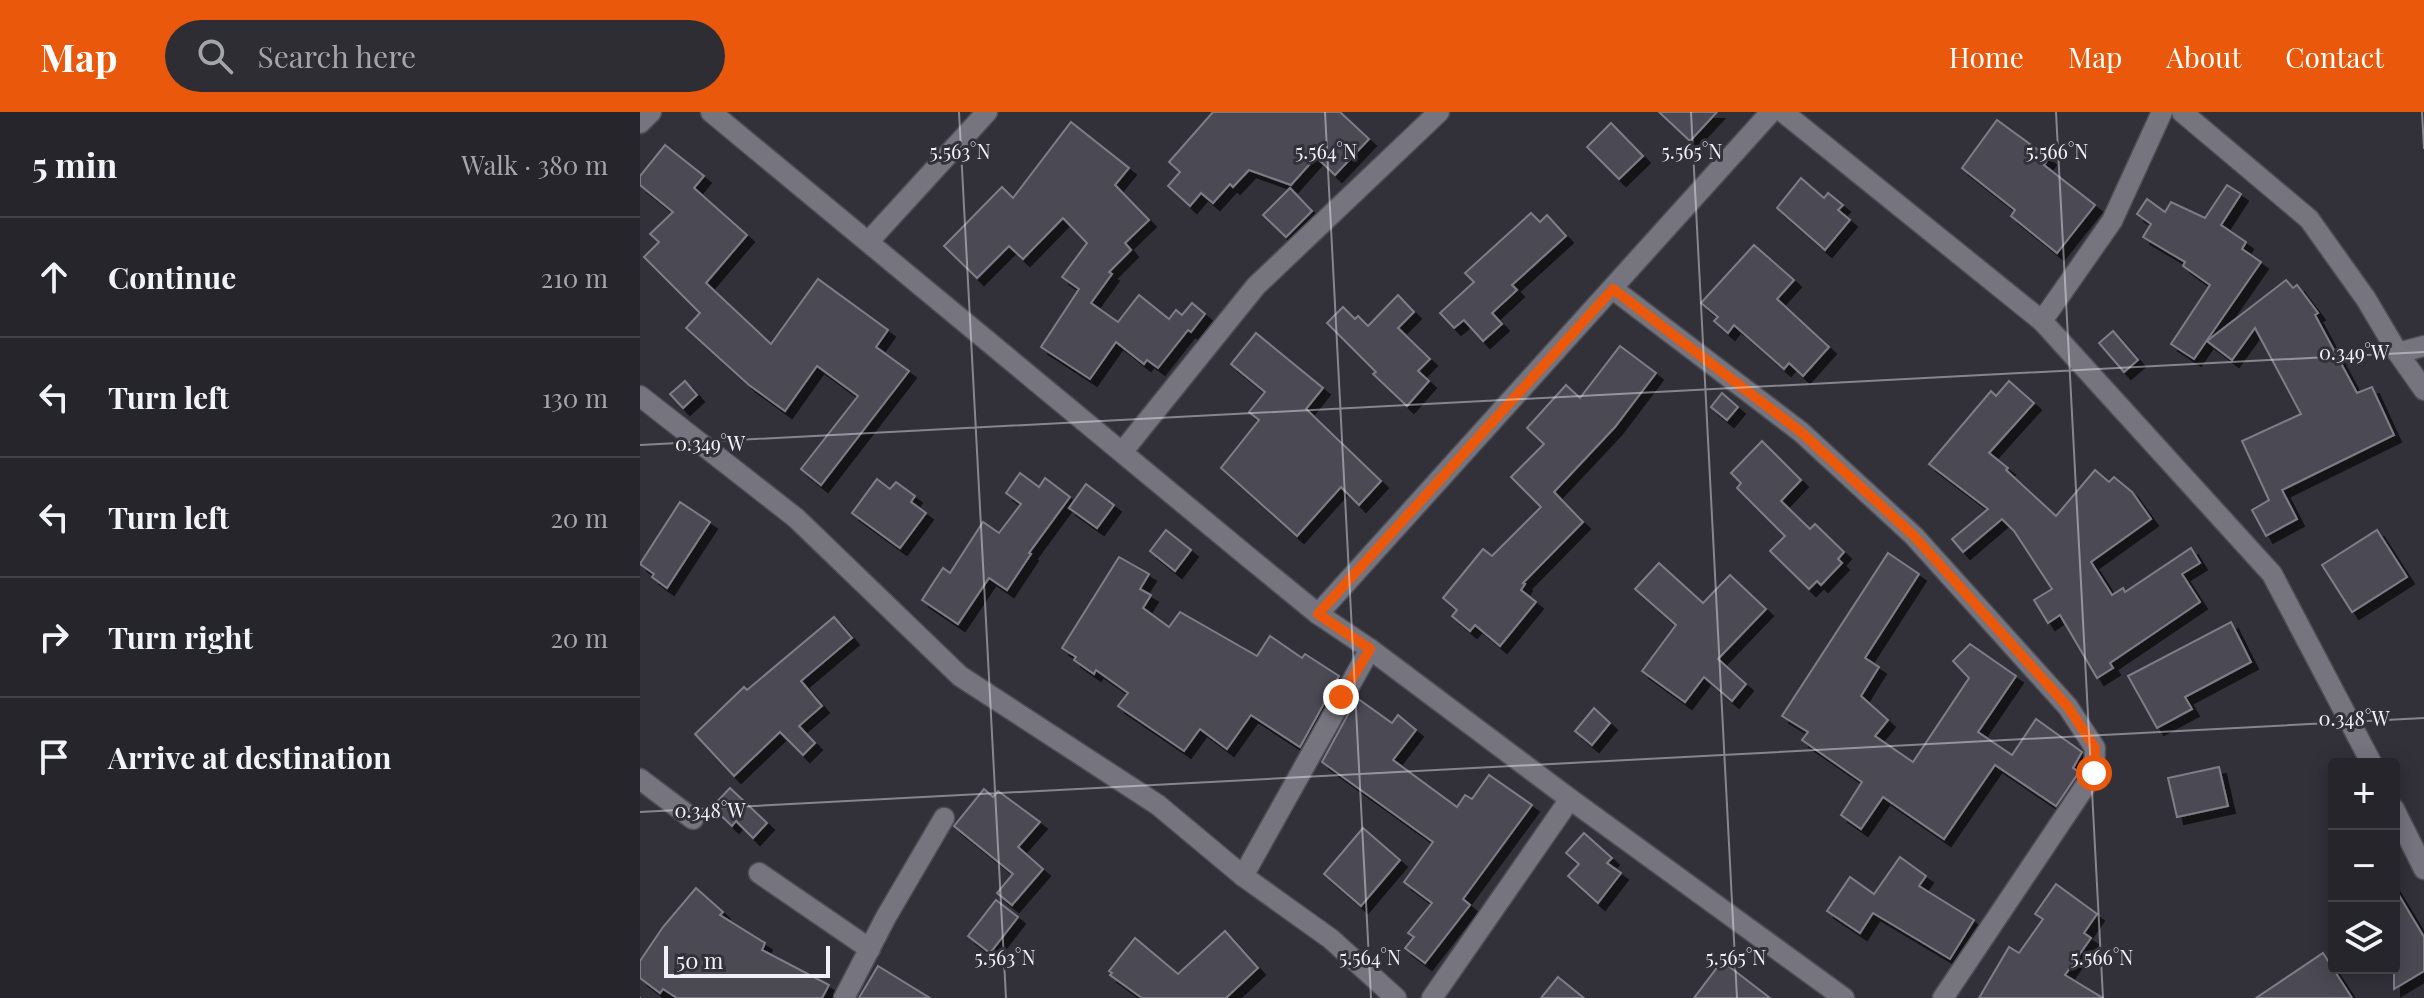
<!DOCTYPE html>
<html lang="en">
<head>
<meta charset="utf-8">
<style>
  :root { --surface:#26252c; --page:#2e2d34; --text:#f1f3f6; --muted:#a4a5a9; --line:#424248; --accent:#ea580c }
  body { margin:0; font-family:"Playfair Display",serif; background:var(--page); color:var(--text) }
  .controls { position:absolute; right:24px; bottom:24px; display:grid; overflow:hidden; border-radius:8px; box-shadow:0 4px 20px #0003 }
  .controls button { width:72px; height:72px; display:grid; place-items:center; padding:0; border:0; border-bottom:2px solid var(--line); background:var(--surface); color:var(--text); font:40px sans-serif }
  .scale { position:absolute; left:24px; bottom:20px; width:166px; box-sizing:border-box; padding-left:8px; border:4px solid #f0f0f6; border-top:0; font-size:22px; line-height:28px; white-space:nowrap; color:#f0f0f6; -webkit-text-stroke:6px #32313a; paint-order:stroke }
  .stop { position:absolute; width:24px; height:24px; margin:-18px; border:6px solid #ea580c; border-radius:50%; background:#fff }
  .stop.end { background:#ea580c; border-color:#fff; box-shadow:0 2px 8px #0008 }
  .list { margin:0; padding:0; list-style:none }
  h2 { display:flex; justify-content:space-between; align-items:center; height:104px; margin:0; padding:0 32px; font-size:34px }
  h2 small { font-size:26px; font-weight:400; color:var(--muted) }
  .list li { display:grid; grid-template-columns:52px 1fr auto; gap:24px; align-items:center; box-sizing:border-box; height:120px; padding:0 32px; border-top:2px solid var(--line) }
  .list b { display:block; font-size:30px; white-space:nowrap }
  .list em { font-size:26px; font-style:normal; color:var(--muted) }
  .icon { flex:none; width:44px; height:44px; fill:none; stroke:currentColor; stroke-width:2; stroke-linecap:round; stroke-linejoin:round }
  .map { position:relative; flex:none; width:1784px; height:886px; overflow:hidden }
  header { display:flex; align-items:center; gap:48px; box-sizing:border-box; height:112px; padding:0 40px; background:var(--accent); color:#fff }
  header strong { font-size:38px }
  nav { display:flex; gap:44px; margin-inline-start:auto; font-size:28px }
  .search { width:560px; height:72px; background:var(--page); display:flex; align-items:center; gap:20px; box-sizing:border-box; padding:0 28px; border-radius:44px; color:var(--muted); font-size:30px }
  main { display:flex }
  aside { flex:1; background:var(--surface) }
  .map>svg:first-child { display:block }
  .building { fill:#4b4a53; stroke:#7e7d87; stroke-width:2; filter:url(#shadow) }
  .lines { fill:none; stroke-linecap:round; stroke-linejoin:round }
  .street-casing { stroke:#4d4d54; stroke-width:23 }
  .street { stroke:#76757f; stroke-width:20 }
  .route { stroke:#ea580c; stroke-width:10 }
  .ticks { fill:none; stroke:#f0f0f6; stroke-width:2; stroke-opacity:0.45 }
  .ticks-label { font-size:20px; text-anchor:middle; fill:#f0f0f6; stroke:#32313a; stroke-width:6; stroke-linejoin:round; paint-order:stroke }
</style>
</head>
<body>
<header>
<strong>Map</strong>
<div class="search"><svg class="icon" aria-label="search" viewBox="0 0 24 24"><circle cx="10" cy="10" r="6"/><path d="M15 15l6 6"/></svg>Search here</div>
<nav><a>Home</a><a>Map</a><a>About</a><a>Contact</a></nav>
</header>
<main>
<aside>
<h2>5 min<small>Walk · 380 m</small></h2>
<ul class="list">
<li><svg class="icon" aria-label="ahead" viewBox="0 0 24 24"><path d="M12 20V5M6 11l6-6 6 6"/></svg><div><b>Continue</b></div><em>210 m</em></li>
<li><svg class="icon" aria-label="left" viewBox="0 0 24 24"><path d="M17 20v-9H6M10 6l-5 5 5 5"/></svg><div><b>Turn left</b></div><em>130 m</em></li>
<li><svg class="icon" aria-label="left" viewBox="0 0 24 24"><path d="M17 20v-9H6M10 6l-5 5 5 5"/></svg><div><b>Turn left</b></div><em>20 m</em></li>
<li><svg class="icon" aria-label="right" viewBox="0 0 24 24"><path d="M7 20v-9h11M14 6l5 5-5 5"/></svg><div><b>Turn right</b></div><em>20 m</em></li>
<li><svg class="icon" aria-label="arrive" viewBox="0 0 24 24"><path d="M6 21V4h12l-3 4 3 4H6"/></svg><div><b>Arrive at destination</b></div></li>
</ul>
</aside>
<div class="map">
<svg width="1784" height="886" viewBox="0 0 1784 886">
  <defs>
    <filter id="shadow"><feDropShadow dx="7" dy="7" stdDeviation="0" flood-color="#0009"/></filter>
  </defs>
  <rect width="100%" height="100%" fill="#32313a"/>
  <g class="building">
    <path d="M573,0h127l29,27 -34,36 -19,-18 -25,28 -42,-15 -16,17 -3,-3 -17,19 -12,-10 -11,13 -22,-20 12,-14 -11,-10z"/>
    <path d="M1019,0h58l-27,29z"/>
    <path d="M1357,8l52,38 -5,7 51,40 -38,48 -46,-37 4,-6 -53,-42z"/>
    <path d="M431,10l58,46 -14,17 34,35 -24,23 6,7 -22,22 3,2 -21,29 27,19 21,-27 30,24 7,-9 6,5 10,-12 13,11 -14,18 -3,-2 -30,38 -11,-8 -3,4 -28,-22 -26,37 -49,-32 38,-58 -17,-12 25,-34 -24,-25 -40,41 -14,-13 -32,32 -33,-32 58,-59 11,11z"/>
    <path d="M971,11l32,33 -24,23 -32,-32z"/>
    <path d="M25,33l39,31 -10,12 53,47 -41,48 65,61 47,-65 70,51 -12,17 33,24 -88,114 -20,-16 57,-73 -41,-30 -32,45 -36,-26 -63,-57 14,-15 -56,-56 15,-15 -9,-8 23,-22 -33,-27v-9z"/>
    <path d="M1161,66l23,20 4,-5 15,12 -5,5 12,10 -25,30 -48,-42z"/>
    <path d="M1587,73l14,9 -20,31 25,17 -4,7 19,13 -67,97 -23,-15 39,-59 -27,-19 2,-4 -42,-25 8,-13 -14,-10 10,-15 18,13 6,-10 34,16z"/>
    <path d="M650,76l22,23 -26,26 -23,-22z"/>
    <path d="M891,101l9,9 7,-7 19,21 -54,49 5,5 -25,23 10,11 -19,17 -19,-21 -10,8 -14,-15 34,-31 -9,-9z"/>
    <path d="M1114,133l40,35 -17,19 52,48 -26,29 -14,-13 -5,6 -50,-44 -6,8 -14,-12 4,-4 -17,-14z"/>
    <path d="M1646,168l7,8 4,-3 21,28 -3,2 42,78 15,-6 22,48 -112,55 15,29 -31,17 -14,-26 17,-10 -27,-59 59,-27 -46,-86 -23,32 -25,-19z"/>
    <path d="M758,183l16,17 -16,16 32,31 -12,12 11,10 -22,25 -34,-32 3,-2 -49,-49 16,-16 12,12 3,-3 10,10z"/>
    <path d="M1473,219l25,29 -14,12 -25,-29z"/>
    <path d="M616,221l67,55 -17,21 75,72 -22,24 -18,-18 -44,49 -76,-68 38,-48 -10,-8 16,-20 -34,-28z"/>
    <path d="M980,234l36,27 -41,54 -61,65 29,30 -60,61 2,1 -4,6 15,12 -36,44 -25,-21 -5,6 -18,-15 5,-6 -14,-12 40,-49 9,7 49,-49 -30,-30 33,-33 -17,-16 39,-43 14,13z"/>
    <path d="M45,269l12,14 -14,13 -13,-14z"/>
    <path d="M1369,269l25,22 -45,50 19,15 -2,2 50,46 39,-46 14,12 5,-5 18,15 19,27 -60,43 21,33 11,-7 2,4 66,-44 9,15 -18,11 18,28 -90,61 3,5 -16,10 -37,-63 -12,8 -14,-23 18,-11 -38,-58 -12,-12 -39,33 -11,-13 36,-30 -59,-45 62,-73 5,5z"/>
    <path d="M1082,281l16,14 -11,13 -16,-13z"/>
    <path d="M1122,329l39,39 -20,21 29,28 5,-5 29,28 -6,7 4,4 -21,22 -4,-4 -8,8 -39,-38 15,-15 -48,-48 4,-5 -10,-10z"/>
    <path d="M380,361l19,14 6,-9 25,19 -41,56 2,1 -24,36 -18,-12 -31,46 -36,-24 21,-32 7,5 33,-51 16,11 22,-29 -15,-11z"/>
    <path d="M237,367l13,10 6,-7 19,14 -4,6 15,11 -26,35 -48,-35z"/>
    <path d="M446,372l28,21 -17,23 -28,-20z"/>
    <path d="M40,390l30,20 -43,66 -15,-11 2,-3 -14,-10z"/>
    <path d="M526,418l25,20 -16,21 -25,-20z"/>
    <path d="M1737,418l30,47 -55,35 -30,-47z"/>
    <path d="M1248,441l31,21 -54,84 14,9 -18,29 27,24 -13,16 38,26 56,-84 -16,-17 17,-17 46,32 -38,56 34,23 24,-36 46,33 -9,16 6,4 -23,34 -61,-41 -51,74 -61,-42 -22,32 -20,-14 21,-33 -60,-42 6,-8 -26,-16z"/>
    <path d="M479,445l30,17 -9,15 11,6 -8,13 26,19 11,-15 77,44 13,-20 32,22 3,-4 34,22 -39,71 -49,-32 -24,34 -27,-20 -16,22 -66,-45 10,-13 -32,-23 -2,4 -20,-14 2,-3 -14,-9z"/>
    <path d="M1019,451l44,40 27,-28 36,34 -48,50 28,25 -14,17 -28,-24 -19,25 -43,-31 34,-46 -41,-36z"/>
    <path d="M194,505l18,21 -51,43 21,25 -23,20 16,17 -12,12 -23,-23 -46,44 -39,-42 49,-47 3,3z"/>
    <path d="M1591,510l20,40 -66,35 7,12 -35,19 -29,-52z"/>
    <path d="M717,586l35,25 6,-8 18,15 -23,30 64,47 8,-12 7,4 17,-24 43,30 -69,94 7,6 -45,58 -20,-15 9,-11 -6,-4 24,-30 -28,-21 29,-40 -111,-80z"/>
    <path d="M954,596l16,15 -18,22 -17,-14z"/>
    <path d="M1579,655l9,39 -51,11 -9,-39z"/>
    <path d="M90,676l37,35 -14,15 -17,-17 -4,5 -20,-19z"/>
    <path d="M344,677l9,8 5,-6 42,31 -22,25 25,22 -31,36 -15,-12 16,-19 -59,-48z"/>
    <path d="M723,716l37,32 -39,46 -37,-32z"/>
    <path d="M944,721l28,25 -5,5 14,10 -23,30 -30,-27 11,-12 -13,-11z"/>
    <path d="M1260,745l26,19 -7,10 55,34 -24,39 -77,-46 -13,20 -33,-22 23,-34 24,17z"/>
    <path d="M1416,772l41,30 -13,19 7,5 -26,37 38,23h-124l30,-51 10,6 24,-34 -8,-5z"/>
    <path d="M1754,775l30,50v34l-30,18z"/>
    <path d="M56,776l27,24 -3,3 45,28 -3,7 67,35 -7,13h-145l-14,-9 -3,4 -20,-15v-17l23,-34z"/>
    <path d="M356,788l22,17 -28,36 -22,-17z"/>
    <path d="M585,819l33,37 -32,30h-84l-32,-23 2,-2 -3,-2 26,-33 43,36z"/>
    <path d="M1683,841l29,45h-96z"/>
    <path d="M1082,849l48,37h-76z"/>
    <path d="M238,854l52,32h-71z"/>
    <path d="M918,865l26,21h-43z"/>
  </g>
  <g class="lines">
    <defs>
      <g id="street">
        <path d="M71,0l536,444 71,58 52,35 -127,227"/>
        <path d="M1143,0l259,209 230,253 100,190"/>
        <path d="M1542,0l127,107 57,80 32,54 26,37"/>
        <path d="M0,11l11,-11"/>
        <path d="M229,129l118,-129"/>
        <path d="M973,177l188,143 113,104 154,171 27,41 -1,25 -151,225"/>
        <path d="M1402,209l70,-100 50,-109"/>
        <path d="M1758,241l26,-7"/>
        <path d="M0,284l156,122 164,158 198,129 85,71 88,63 65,59"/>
        <path d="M483,339l133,-165 183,-174"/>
        <path d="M678,502l453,-502"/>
        <path d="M730,537l200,150 274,199"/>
        <path d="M0,667l53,40"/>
        <path d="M1754,697l30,60"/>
        <path d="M119,761l111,76"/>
        <path d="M204,886l42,-81 58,-99"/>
        <path d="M792,886l138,-199"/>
      </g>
    </defs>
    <use href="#street" class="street-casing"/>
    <use href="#street" class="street"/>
  </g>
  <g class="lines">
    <path class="route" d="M701,585l29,-48 -52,-35 295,-325 188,143 113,104 154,171 27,41 -1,25"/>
  </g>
  <path class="ticks" d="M319,0l47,886M685,0l46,886M1051,0l46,886M1416,0l47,886M1782,0l2,37M0,333l1784,-93M0,700l1784,-94M0,885v1"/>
  <g class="ticks-label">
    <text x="320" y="47">5.563°N</text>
    <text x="686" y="47">5.564°N</text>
    <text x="1052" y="47">5.565°N</text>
    <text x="1417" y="47">5.566°N</text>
    <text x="1714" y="248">0.349°W</text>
    <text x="70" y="339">0.349°W</text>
    <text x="1714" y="614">0.348°W</text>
    <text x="70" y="706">0.348°W</text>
    <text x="365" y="853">5.563°N</text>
    <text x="730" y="853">5.564°N</text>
    <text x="1096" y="853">5.565°N</text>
    <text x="1462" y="853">5.566°N</text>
  </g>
</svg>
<div class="controls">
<button>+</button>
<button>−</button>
<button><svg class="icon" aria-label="layers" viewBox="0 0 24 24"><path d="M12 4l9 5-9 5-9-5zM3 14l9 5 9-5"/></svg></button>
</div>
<div class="scale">50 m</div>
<div class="stop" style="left:1454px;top:661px"></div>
<div class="stop end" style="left:701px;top:585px"></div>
</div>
</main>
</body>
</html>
